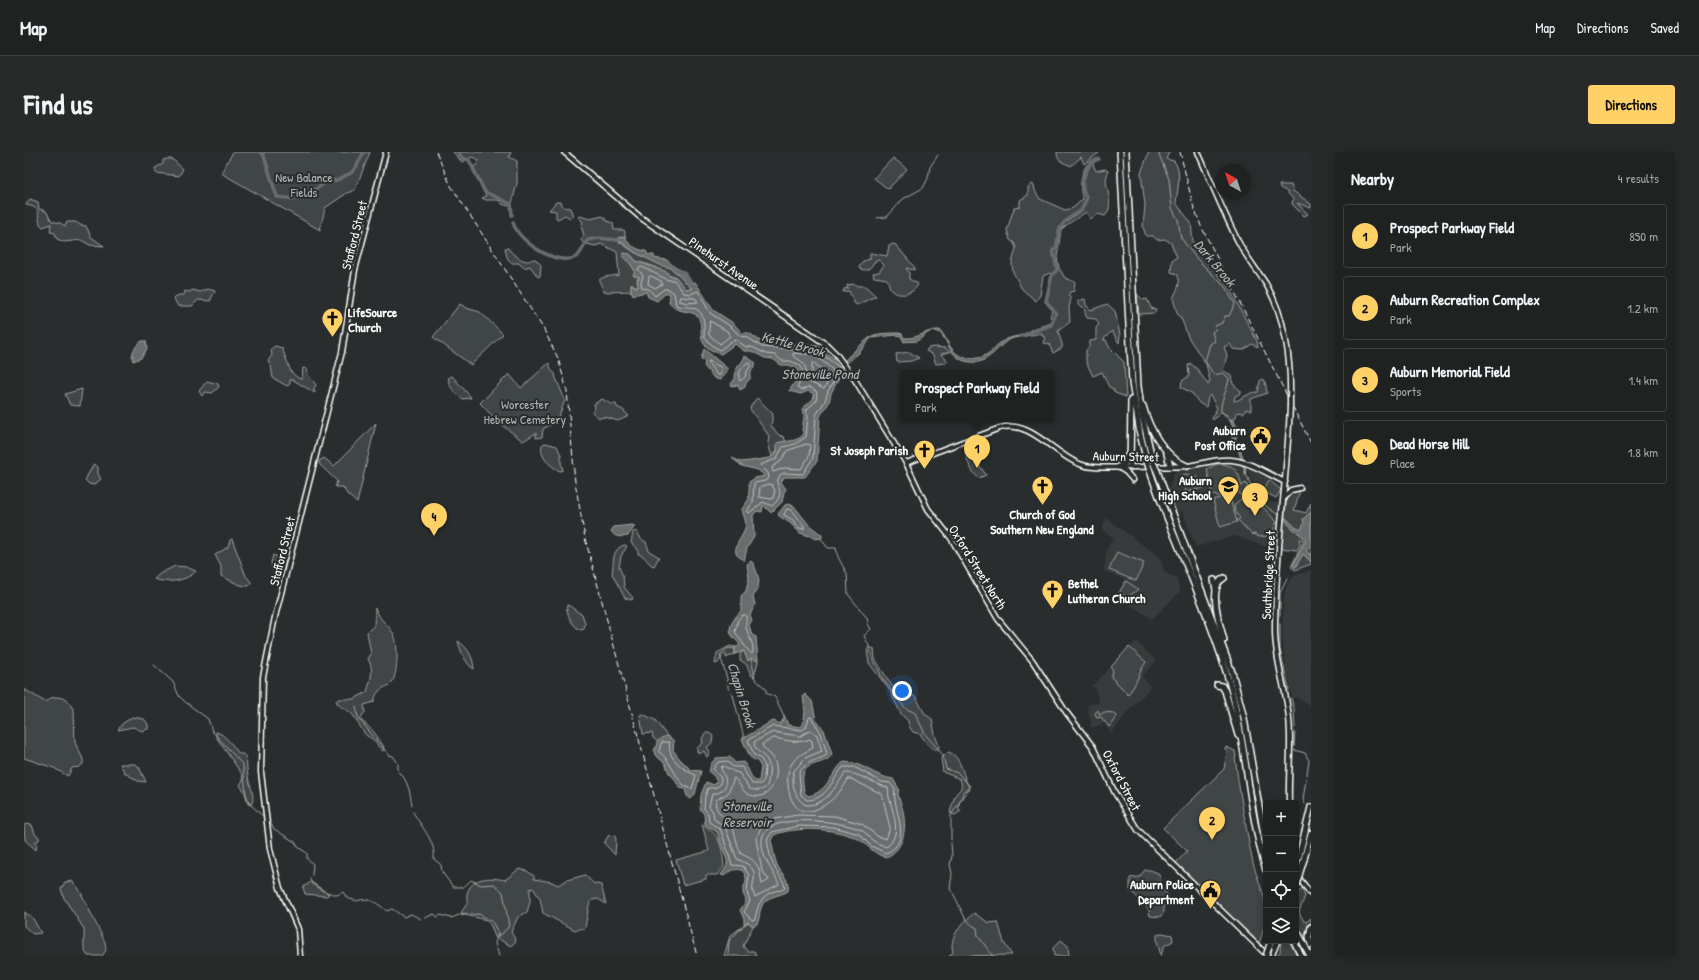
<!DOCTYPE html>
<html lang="en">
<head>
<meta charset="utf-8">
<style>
  :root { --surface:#202222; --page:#282a2a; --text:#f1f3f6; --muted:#a2a4a5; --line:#3d3f40; --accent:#ffd166 }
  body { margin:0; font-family:"Patrick Hand",sans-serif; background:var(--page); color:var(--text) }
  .controls { position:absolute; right:12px; bottom:12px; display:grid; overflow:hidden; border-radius:4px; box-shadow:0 2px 10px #0003 }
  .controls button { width:36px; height:36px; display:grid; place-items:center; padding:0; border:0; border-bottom:1px solid var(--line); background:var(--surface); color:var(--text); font:20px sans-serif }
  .compass { position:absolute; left:1191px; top:12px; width:36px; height:36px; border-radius:50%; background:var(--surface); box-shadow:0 2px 10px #0003; rotate:321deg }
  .you { position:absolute; left:878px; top:539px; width:14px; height:14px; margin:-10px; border:3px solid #fff; border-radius:50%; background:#1a73e8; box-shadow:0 0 0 6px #1a73e833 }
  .badge { display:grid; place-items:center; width:26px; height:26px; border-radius:50%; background:var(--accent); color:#111; font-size:13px; font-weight:700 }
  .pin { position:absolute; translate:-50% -33px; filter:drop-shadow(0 1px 2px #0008) }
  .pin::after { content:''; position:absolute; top:21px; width:14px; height:12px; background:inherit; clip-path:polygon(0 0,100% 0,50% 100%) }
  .popup { position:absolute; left:876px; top:218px; width:154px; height:52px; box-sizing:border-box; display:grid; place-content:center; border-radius:4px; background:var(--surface); filter:drop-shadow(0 1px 3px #0005); font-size:13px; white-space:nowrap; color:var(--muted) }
  .popup b { font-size:15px; color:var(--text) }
  .popup::after { content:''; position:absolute; left:50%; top:100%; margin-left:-8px; border:8px solid transparent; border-top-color:var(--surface) }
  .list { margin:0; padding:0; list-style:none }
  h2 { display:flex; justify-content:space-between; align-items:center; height:52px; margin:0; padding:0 16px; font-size:17px }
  h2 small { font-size:13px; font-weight:400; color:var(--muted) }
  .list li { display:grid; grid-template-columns:26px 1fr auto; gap:12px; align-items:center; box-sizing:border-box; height:64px; margin:0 8px 8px; padding:0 8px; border:1px solid var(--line); border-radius:4px }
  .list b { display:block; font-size:15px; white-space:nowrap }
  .list p { margin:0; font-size:13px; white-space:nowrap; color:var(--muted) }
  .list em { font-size:13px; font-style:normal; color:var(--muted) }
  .icon { flex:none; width:22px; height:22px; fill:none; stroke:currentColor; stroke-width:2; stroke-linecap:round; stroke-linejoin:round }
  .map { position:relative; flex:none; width:1287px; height:804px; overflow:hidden; border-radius:4px }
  header { display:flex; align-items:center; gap:24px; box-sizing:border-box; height:56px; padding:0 20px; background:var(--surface); border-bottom:1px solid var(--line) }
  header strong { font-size:19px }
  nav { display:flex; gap:22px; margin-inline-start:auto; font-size:14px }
  .intro { display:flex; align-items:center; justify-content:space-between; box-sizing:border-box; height:96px; padding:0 24px }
  h1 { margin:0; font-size:28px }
  .button { padding:10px 18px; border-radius:4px; background:var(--accent); color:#111; font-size:14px; font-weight:700 }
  main { display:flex; gap:24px; padding:0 24px }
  aside { flex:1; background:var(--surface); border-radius:4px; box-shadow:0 2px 10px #0003 }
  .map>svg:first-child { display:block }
  .built { fill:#373a3b }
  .green { fill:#414445; stroke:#a0a2a2 }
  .water { fill:#6a6c6d; stroke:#a6a7a7 }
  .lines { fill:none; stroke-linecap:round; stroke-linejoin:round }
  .shore { stroke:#c3c4c5; stroke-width:1 }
  .stream { stroke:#a6a7a7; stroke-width:1 }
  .river { stroke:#6a6c6d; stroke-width:3.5 }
  .major-casing { stroke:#fff; stroke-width:7 }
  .highway-casing { stroke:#fff; stroke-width:8 }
  .major { stroke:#2a2d2e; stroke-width:4 }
  .highway { stroke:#2a2d2e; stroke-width:5 }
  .rail { stroke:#fff; stroke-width:1; stroke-dasharray:6 3; stroke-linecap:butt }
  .major-bridge-casing { stroke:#fff; stroke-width:7; stroke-linecap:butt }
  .highway-bridge-casing { stroke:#fff; stroke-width:8; stroke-linecap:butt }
  .major-bridge { stroke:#2a2d2e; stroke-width:4 }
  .highway-bridge { stroke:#2a2d2e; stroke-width:5 }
  .labels { text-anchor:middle; stroke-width:4; stroke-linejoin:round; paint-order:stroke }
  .park-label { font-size:13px; fill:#b3b4b5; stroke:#2a2d2e }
  .street-label { font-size:13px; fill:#fff; stroke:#2a2d2e }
  .poi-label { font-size:13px; font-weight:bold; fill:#fff; stroke:#2a2d2e; text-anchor:end }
  .water-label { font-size:14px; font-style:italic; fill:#b4b6b6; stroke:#2a2d2e }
</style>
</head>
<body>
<header>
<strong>Map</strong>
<nav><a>Map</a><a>Directions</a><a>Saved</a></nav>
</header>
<div class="intro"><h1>Find us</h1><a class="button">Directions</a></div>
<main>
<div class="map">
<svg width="1287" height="804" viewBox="0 0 1287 804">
  <rect width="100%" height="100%" fill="#2a2d2e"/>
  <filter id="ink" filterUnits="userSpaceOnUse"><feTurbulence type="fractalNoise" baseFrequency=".025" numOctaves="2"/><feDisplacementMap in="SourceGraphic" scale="8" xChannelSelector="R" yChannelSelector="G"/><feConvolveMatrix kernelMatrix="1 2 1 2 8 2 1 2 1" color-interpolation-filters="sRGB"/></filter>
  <g filter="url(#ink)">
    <g class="built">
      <path d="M1199,310l22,3 1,10 7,15 2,-1 -7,-17 1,-6 21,11 -10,15 10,7v3l10,1 -4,47 -42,-14 -38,11 -14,-36 -4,1 -9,-24 6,-18 3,1z"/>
      <path d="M1082,366l55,40 3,14 13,6 3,14 -28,27 -36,-23 9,-16 -21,-9 3,-23 7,-10 -12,-8z"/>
      <path d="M1287,418v136l-15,-9 -3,1 -6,-19 -5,-45 2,-38 2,-9 5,-8 5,-4z"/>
      <path d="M1112,489l20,20 -14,15 9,11 -22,23 -18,24 -6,-11 -13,5 -5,-22 12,-4 -4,-15h-4z"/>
    </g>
    <g class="green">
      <path d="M209,0h137l-15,38 -8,3 -22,15 -5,22 -99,-57z"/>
      <path d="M429,0h58l-2,5 8,4v22l-5,20 -4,3 -6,-2 -4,-4h-12l-4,-2 4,-2 -14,-27 5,-5 2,-4 -7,-3 -10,5z"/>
      <path d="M1033,0h43l-16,12 -3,-7 -10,9c-8,-4 -14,-4 -14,-14z"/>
      <path d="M1125,0h20l-3,7 8,2 4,7 1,12 -3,23 15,20 2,20 10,6 2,11 12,11 1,4 11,13 28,53 1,6 -6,-3 -9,6 -10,-1 -3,-5 -6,3 3,8 -4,15 8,6 2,8 8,7v2l-6,3 -1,5c8,-1 14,-9 24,-9l2,-11 2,-2 3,2 2,12 -16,6v12l-5,-2 -2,4 -7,-1 -1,5 -5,3 -4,-5 -6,-3 -8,8 -1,-3 5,-9 -7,-13 -2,2 -2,10 -7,-4 -6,-9 -12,-7 1,-6 7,-5 -1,-10 2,-3 8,7 10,15 2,-4 -4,-17 -18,-27 -6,-17 -5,-7 -4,-15c4,-8 9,-15 4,-24l-6,-2 1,-12 5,-3 -6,-14 -6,-4 -8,1 -4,-4h-7l-3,-9 2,-22 -4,-32z"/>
      <path d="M869,6l14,11 -19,20 -14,-11z"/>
      <path d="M143,7h5l11,10 -4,7 -23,-3 -1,-5 8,-4v-4z"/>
      <path d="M1069,8l2,1 -2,3 3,7 9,-2 3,2c0,4 -2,6 -2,9 1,12 8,26 -1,36l-7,-2 -8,5 -4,-7 -21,14 -4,4 -4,27 2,11 6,10 10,4 -1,9 -4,1 -2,4 3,2 -2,10 1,14 -12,9 4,13v4l-9,5 -4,-9 -6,-1 2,-6 -3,-1v-3l-16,3 -1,-2 7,-5 19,-6 4,-4 -1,-2h-4l2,-7 -7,-8 7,-28 -2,-1 -7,3 -3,19 -4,6 -14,-12 -9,-17 -1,-9 4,-15 -2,-5 -4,-3 -3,-10 7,-22 6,-1v-7l8,-5v-8l3,-3 3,1 1,6 5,8 25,11 8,-2 10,-9c-5,-10 -2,-34 10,-39z"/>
      <path d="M1255,33h12l2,6 18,13v4l-14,-5 11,11 -4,2 -12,-12 1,-5 -7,-8 -6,-3z"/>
      <path d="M6,47l8,3 1,7 7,2 6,10 8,2 5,3 2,-4h9l4,3 6,1 5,11 13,9 -14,-1 -9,-5 -17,2 -7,-3 -2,-6 -5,-1 1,-8 -8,3 -3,-3c-3,-13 1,-16 -14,-19z"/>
      <path d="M532,50h5l2,5 7,1 3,8 -3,2 -5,-3 -7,4 -2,-1v-7l-7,-1z"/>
      <path d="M556,64l10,3 13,-3 4,5 6,2 1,7h10l1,3v3l-10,3 19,13 37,16 21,21h-6l-12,-13h-5l-16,-10 -17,-5 -6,-7 -6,2 7,7 4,8 -1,5h5l-2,3 1,8 -7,-3v7l-27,1 -5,-12 5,-3 15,-2 -2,-23 -16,-8 -6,2 -12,-3 -2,-3 3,-5 -3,-9 2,-4 -5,-5z"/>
      <path d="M869,92l3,1 19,23 -1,2 -8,-2 3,5v6l9,5c-3,9 -18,14 -25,7 -4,-2 -4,-8 -6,-12l-13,-2 -1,-4 6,-1 5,-7 -5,-5 -5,2c-3,6 -7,10 -14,7l-1,-2 4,-6 7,-2v-6l17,3 2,-10z"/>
      <path d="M481,96h3c3,5 14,14 21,13 2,-1 4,-2 6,-2l6,6 -1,11 -2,1 -8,-11 -6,2 -5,-5h-8l-4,-6z"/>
      <path d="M830,132l4,2h7l11,10 -18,9 -3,-1 -6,-13 -6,1 1,-3 4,-1 -1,-3z"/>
      <path d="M184,137l7,2 -5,10 -12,-1 -6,6h-14l-4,-7 4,-4h6l1,-4 4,1 4,-2 7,2z"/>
      <path d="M1113,142l6,6 4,-1 4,9 5,1 -1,4 -16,1z"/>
      <path d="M1061,147l1,6 5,5 16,-6 8,7 5,24 -1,8 -7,-12 -9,9h3l3,7 15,15 2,35 -11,-4 -2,-4 -4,-2 -7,-15 -9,4 -7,-14v-12l3,-3 1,-6 6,-1v-12l3,-4 -3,-5 -9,-1c-4,-6 1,-11 -9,-13v-4z"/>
      <path d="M436,152l6,4 14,4 23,22 -32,31 -38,-28z"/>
      <path d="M251,194l7,2 9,24 7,6 4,1 1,-11 4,1 1,6 8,10 -2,3 1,5 -22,-13h-3v4l-3,2 -14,-8 -2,-12 -3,-5 4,-6 -1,-6z"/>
      <path d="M910,195l12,1 4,4 -9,2 7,7 -2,2 -10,1 -3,-9 -7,-4 2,-3z"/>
      <path d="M885,200l10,6 -8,3 -14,1 -1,-8z"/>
      <path d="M525,211l2,6 5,6 -1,1 10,24 -8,21 -14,8 -1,8 -6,1v-5l-13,8 -25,-19 -18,-19 29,-29 12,14z"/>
      <path d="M428,224l18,20 1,2 -8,1c-6,-4 -17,-14 -14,-22z"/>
      <path d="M183,229l11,3 1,3 -7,6 -7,-1 -3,4 -3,-5z"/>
      <path d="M58,237l-2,17 -10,-1 -5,-11z"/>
      <path d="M733,246l16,16 -2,12 8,9 5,2 2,5 -9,2 1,5 -6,8 -4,-14 1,-7 -19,-27 1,-3z"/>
      <path d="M578,247l9,5h5l1,3 6,3 6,6 -11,5 -13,-4 -6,1 -7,-6 3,-4 -1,-4z"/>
      <path d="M352,271l-19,80 -10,-9 -4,-7h-8l2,-6 -17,-16 -1,-4 5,-3 10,8z"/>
      <path d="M521,291l12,3 4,9v8l2,7 -3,1c-10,-5 -21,-14 -18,-26z"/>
      <path d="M941,300l9,5 12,18 -7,3c-8,-5 -12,-18 -14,-26z"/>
      <path d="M70,312l4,3v7l3,5 -7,6 -5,-1 -4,-4z"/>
      <path d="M1193,312c14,-1 24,8 24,22l5,-3 4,9 -9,4 -4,-8 -19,8 -6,-1 -5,-26z"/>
      <path d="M1161,322c9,0 18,4 18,14l-17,4 -6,-16z"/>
      <path d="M1245,328l12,10 -5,8 -14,-7z"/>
      <path d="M1274,338l2,1 -6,19 12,3 5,-10v61l-16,6 -4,-3 13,-27 -5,-1 1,6 -3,5 -16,-2 6,-52 5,-5z"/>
      <path d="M1225,341l28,29c-7,10 -1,14 -18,15l-5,-3 -2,1 -14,-15 2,-2c-14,-15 1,-17 9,-25z"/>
      <path d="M1205,343l8,27 -17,5 -7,-27z"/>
      <path d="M613,379l4,8 5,3 3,9 10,6 -5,9c-7,-2 -8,-11 -16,-12v-5l-7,-6 2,-11z"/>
      <path d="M208,387l14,37 5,6 -2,4 -9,-1 -19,-9v-10l-6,-11 13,-8 2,-7z"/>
      <path d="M601,393l2,1 -6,10 -2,11 4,9 1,11 9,11 -1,2 -7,-2 -13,-24c2,-10 -1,-26 13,-29z"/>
      <path d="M1093,400l27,11 -8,18 -27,-11z"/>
      <path d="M249,403l12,5 -1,9 -5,5 -5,-2 -3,-9z"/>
      <path d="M151,414l11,1 10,4c-8,10 -31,13 -42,8l7,-6z"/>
      <path d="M1102,429l12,8 -10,8 -9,-4z"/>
      <path d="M543,453c6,2 8,6 15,9l3,9 -1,6 -3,1c-8,-2 -16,-18 -14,-25z"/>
      <path d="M351,456c6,14 12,15 18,25 6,9 5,41 -1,49 -3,5 -10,5 -13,9 -3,3 -4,7 -5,11l-10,3 1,7 -5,7 14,13 10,15 -1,4c-5,-3 -5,-6 -8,-10 -3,-3 -8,-4 -10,-7 -5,-7 -7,-12 -12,-19 -5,-6 -14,-7 -17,-14l3,-2h15l13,-7c3,-11 8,-22 1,-33l3,-5 -4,-22 7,-6z"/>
      <path d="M434,489c10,7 15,15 16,28 -8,-4 -14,-19 -16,-28z"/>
      <path d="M706,494l5,1v7l-9,4v-4h-2l-6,9 -3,1 2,-11z"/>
      <path d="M845,495l5,2 1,10 17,27 6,4 18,7 9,17 7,5 3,16 4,11 -1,5 -8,-4 -10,-13 -7,-2 -3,-4 -2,-7 -7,-7 -11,-23 -21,-28 -2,-13z"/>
      <path d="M1105,495l17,15c-8,11 -9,24 -19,33l-2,-4 -14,-14 2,-6 -2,-4z"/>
      <path d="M720,499l4,10 4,-3 6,3 -4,16 -3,-2 -4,-10 -7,-5v-6z"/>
      <path d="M0,537l21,13 6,-4 7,-1 8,2 8,11 1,33 8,16v5l-4,3 -7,1 -4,8 -14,-8 -30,-10z"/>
      <path d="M1074,558l2,5 4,-3 10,1 3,3 -8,11 -8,-10 -4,1 -2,-5z"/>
      <path d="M618,562l13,6 12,16 -9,6 -5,-4 -1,-5 -9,1 -3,-19z"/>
      <path d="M108,565l12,2 4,5v5l-6,2 -9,-4 -15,3 4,-6z"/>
      <path d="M192,580c8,1 18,15 23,22h4c5,5 3,8 4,14 0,11 6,21 6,31 0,2 -1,4 -2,6l-3,-1 -3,-11 -5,-8 3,-5 -1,-6 -26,-37z"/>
      <path d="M681,581h4l4,3 -1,7 -5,4 3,5 -3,5 -3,-6 -5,3 -2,-3v-3l6,-5 -1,-4z"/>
      <path d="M1202,595l9,4 1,6h-1c4,33 10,65 16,97 8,39 24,47 8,89l-84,-79 12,-13 -24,-23 61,-59 3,-18 -2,-2z"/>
      <path d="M925,600c14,6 13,25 21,37l-1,2 -5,-1 -6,17 3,4 -6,4 -5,-2c1,-5 3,-12 5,-17 4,-7 9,-7 5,-17l-17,-7 -2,-14z"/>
      <path d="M96,612h15l4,3 7,15 -8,-1 -13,-8z"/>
      <path d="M4,672l4,1 3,9 4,3v3l-4,2 2,4 -1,4 -11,-10 -1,-15z"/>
      <path d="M678,672c18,10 20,23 22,43l-7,8h-11v4l-23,6 -7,-25 33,-9z"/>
      <path d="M585,683l6,1 1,3 -1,16 -11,-12z"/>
      <path d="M495,717l8,2 7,5v3l18,3 6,3 9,-5 18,-5 8,8 8,2 5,19 -8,-5 -6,1 -3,5 -4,23 -10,2 -32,-17 -3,-14 -7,-11 -3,1v13l-3,10 -9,5 -7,15 5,9 -5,5 -16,-9 -4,-11 -4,-6 -26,-6c1,-5 5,-7 6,-11 1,-3 -1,-6 0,-9 5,-18 23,-17 38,-14z"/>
      <path d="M1121,718h5l8,3 3,7 -5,3 6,3 2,5 4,4v5l-4,4v8l-4,5 -10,-1 -1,-6 -19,-20v-12l9,-1z"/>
      <path d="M48,729l7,8 26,53 1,8 -4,6h-14c-7,-9 -3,-17 -4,-27l-20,-31 -3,-9 4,-7z"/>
      <path d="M287,730l18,12 -2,2 -22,-2 -2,-7z"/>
      <path d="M1278,736l3,8 -6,16 4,8 3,2 5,-4v5l-7,13c-10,-9 -13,-39 -2,-48z"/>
      <path d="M0,760l8,5 9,16 -8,1 -9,-8z"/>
      <path d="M950,761l15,10 9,-1 6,21 8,12 -63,1 4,-4c-5,-16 11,-30 21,-39z"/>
      <path d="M724,770l5,4 -10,20 4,5h7l2,5h-32l6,-20z"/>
      <path d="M1138,781l10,2 1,6 -9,5 -3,10 -4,-15v-6z"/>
      <path d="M1037,788l7,6 1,10h-15l-1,-8z"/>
      <path d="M1257,789h8l8,15h-20l3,-4z"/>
    </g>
    <g class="water">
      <path d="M601,84c2,9 13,14 21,15l2,4h6v3l13,2 22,20 7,3 17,27 20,13 9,10h7l14,10 14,2 19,-1 21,2 24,18c6,-6 27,-27 33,-29 7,-2 17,-2 25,-2l3,1 2,4c16,1 22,-9 36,-8 6,7 8,16 16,23 4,3 8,5 14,5 20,2 21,-12 37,-19 6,-3 12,-2 18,-5l1,2c-5,1 -11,1 -15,3 -12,5 -20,21 -33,23 -33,3 -28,-29 -43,-31 -8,-1 -12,8 -19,10 -3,1 -8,0 -12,1l-3,-6 -5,-1 -25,3 -12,15 -16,13 1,2 -13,25 -2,10 -9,13 -3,45 -12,16h-21l-3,5 5,7 -2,3 -2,10 -11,11 -8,-8 -1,7 -5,-1 -4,4 1,22 -7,11 -3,13 -8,-7c-2,-11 7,-16 9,-26 2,-8 -2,-12 -3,-19l7,-10c-1,-5 1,-10 0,-17l6,-4 10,-2 -7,-6 -16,-4 -10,-8 9,4 9,-1 20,-3 7,-6v-9c9,-3 20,0 27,-9l-2,-4 2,-13 -2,-8 11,-10 1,-5 -6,-3 -7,3 -12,-3 8,-12 1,-10 -9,-4h-8l-8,-6 -8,-1 -14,-7h-7l-9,-7 -14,10c-29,-9 -15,-22 -23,-38 -9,-7 -21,-2 -29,-13l1,-8 -3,-3 -10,9 -9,-4 -2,-5 -13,3c-2,-4 -3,-8 -1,-12l3,4h3l-1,-7 3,-3 -7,-2 2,-4c-4,-6 -7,-11 -13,-16l2,-2 6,1 6,7 31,11 2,4 7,1 10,12h6l-21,-21 -11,-3 -26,-13 -11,-9 -9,-3z"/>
      <path d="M118,189h4l1,8 -6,9 -8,3c-3,-8 3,-16 9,-20z"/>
      <path d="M680,197l24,20 -8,11 -6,-2 -10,-12 1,-3 -4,-4z"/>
      <path d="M721,204l11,7 -6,11v5l-4,4 -1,4 -5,3 -2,-5 -6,1 -1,-2 4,-5 1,-11 6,-6z"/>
      <path d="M1206,267l3,1 6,10 -4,10 10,21 1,15 -8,-27 -6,-10 2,-9z"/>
      <path d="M765,352l5,2 15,19 13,10v3l-7,1 -5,-3 -10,-3 -10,-10 -11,-7 -1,-2 7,-9z"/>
      <path d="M1287,360v34l-5,4 3,4h2v8l-8,-8 -8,14 -2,-3 13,-25c-6,-7 -20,-14 -22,-24l11,11 6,3 3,-7 -1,-4z"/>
      <path d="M608,373l3,1 -7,10c-8,1 -13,2 -17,-5l3,-4z"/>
      <path d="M727,409l3,3 5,16 -1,7 -5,10 2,7 -5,11 2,5 -3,5 3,10 4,2 2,24 -6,-3 -4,3 -4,-10 -9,3v-7h2l3,-2c-2,-4 -7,-7 -9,-11 -4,-7 5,-18 10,-23v-15l5,-5 3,-13 -2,-14z"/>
      <path d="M781,542l7,7 4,19 8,10 8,24c-5,12 -27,6 -29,22 -1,5 1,11 1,16l4,4c20,-2 29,-34 37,-34 17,0 30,15 48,17l6,10c-2,6 0,9 2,15 6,18 6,43 -14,53 -13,-1 -21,-15 -31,-19 -21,-10 -61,-12 -82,-3l-3,5c2,8 3,17 6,25 5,10 13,14 11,26 -9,6 -23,4 -27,17 -2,5 -1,11 -4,16l-4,2 -5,-4 -4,3v-6l-4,-9 6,-8c0,-4 -2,-5 -3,-9 -1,-5 4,-10 3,-15 -3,-14 -15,-8 -22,-2l-3,-1 6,-9v-6l-10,-28 -12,-8 -1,-10 -4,-5 1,-14 5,-13 8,3 3,-3 -3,-6 -5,-4 2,-8 5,-6 14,-1 5,6 8,-1c6,5 6,13 12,19h4l2,-14 -3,-5 -8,-5 -8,-18 29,-17 3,-1 6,3 4,-6v-3l4,10 12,2 3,-2 2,-13 -2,-16z"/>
      <path d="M643,584l7,5 -1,9 6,8 12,12 10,1 -6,23 -4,5 -4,-3 -2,-7 -5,-1 -7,-11 -4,-4 -4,-10 -10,-8 -1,-5 2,-3 1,-5 4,-4z"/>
    </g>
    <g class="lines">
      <g class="shore">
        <path d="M618,115l26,13h6l10,13 6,1 8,-3 12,22 20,13 10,10 7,1 15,10 54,3 23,17 -1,7 -10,17 -3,10 -9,14 -3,43 -10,16 -19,-1 -4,2 -3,7c4,12 5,14 -5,24l-9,-4 -14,11 -2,-2 6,-9 1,-19 11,-2 4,-3 -1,-5 -8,-8 16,-6 7,-12 12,-3 11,-7 2,-21 -2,-6 10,-9 1,-9 -8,-5 -8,3 -4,-2 4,-8 1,-11 -2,-4 -10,-4h-8l-7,-6 -9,-1 -14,-7h-6l-10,-7 -6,2 -10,8 -7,-4 -9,-9c0,-10 2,-25 -10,-29 -6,-2 -12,0 -18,-3l-2,-12 -6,-4h-4l-9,7 -6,-7 -7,-1 -1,-6 2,-6 -5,-7z"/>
        <path d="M627,124l10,5 1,3 -7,4 -7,-4 1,-7z"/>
        <path d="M657,145l14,1 3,4 -11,1 -7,-2z"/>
        <path d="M686,169l17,10 3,5 -10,8 -11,-9z"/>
        <path d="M770,201l21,2 18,15v3l-9,16 -17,-8c-3,-16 2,-16 -14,-25z"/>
        <path d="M685,209l13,7 -2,7h-3l-8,-11z"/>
        <path d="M723,211h3l1,2 -5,8 -1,4 -5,4c-4,-8 2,-12 7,-18z"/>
        <path d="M790,211l11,9 -3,8 -10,-4v-12z"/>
        <path d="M783,292l3,1 -1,11 -8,13 -17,-1 -11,4 -1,-5 8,-5 7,-11z"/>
        <path d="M747,332l4,6 -2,8 -2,1 -12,-2 1,-10z"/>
        <path d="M763,357l5,1 12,16v3l-5,-1 -6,-8 -9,-5z"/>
        <path d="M719,463h3c1,5 -1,8 0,13 2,7 10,19 6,26 -4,-2 -13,-17 -17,-22l3,-12z"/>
        <path d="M787,565l10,16 6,21c-4,6 -18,4 -28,18l2,23 6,5c20,0 25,-20 36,-33h11l28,15 8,1 5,6c-4,19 20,52 -9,64l-15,-7 -12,-12 -25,-7 -35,-1 -27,6 -5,8c2,9 3,20 8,28 4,8 9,12 10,20 -4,3 -6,2 -10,3 -14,3 -18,16 -20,28l-3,1 -8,-8 6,-11 -3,-9 2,-17 -6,-9 -11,-1 -11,-35 -12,-8 -1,-9 -4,-4 1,-13 3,-8h7l6,-4v-6l-8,-9 5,-7 9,-1 6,6h9l10,17h9l3,-4 1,-14 -4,-7 -7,-4 -6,-15 25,-14 29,4 4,-3 3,-9z"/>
        <path d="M787,578l6,5 5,16 -17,7 -11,13c-3,11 0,28 12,34 19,1 30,-18 39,-32 11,-1 31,11 43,15 1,3 0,6 1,9 4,16 14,39 -3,50 -4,-2 -10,-4 -14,-7 -4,-3 -6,-8 -11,-10 -17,-9 -96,-19 -99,9 -2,18 11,31 17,45l-24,13c-9,-15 13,-26 -18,-38l-12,-32 -11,-8 -1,-7 -4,-6 3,-12c17,-2 16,-13 9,-25l1,-3c4,0 10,6 17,7l11,16c4,1 9,2 13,0 6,-3 5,-8 6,-14 3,-23 -14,-18 -15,-33l19,-10 27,4z"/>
        <path d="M750,586c11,2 25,6 36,1l2,2 1,7c-18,9 -27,16 -25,37 5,48 47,20 60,-6h3l31,15 8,34 -4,11 -9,-3 -15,-12 -27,-8 -37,-1 -24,4 -13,8 -5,12 6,32 7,9 -7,4c-3,-16 -3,-23 -21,-30 -5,-10 -5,-22 -11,-31 -6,-7 -17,-12 -14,-23l12,-7 6,-15c5,3 7,13 14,16 20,10 33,-15 27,-32 -2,-8 -10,-10 -13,-17z"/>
        <path d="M638,590h7c1,3 0,7 1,10 3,10 17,20 26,23l-4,14c-16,-3 -19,-28 -33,-37z"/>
      </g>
      <g class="stream">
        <path d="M1134,0l11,27 3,29 6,12 3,18 15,20 29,29 10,17 -6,12h-4l-3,7 -7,3 1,3 -4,3 3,9 -5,3 -5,17 9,14 9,-2 6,5c-1,12 -9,22 -8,33l11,12"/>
        <path d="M853,66l10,-1 16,-18 20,-11 5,-10 2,-11 8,-12"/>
        <path d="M1223,324c6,15 17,33 33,39"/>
        <path d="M797,387l7,9h8l2,9 9,17 1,20 19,24 1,6 3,5 -7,7 5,10 3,11 11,22 22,29 10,5 10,21 18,21 3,14 12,4 12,13 -19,29v25"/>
        <path d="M1256,464v-23l8,-16"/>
        <path d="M1256,472v25l9,41"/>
        <path d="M711,497l-7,-1 -8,7 8,27v6l5,7 11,43"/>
        <path d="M727,506l4,21 11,10v4l9,4 9,19"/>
        <path d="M130,513l19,17 6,14 5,5 24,18 4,12 31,34 3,29 4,10 14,13"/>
        <path d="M1267,546l3,11 1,19"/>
        <path d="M332,554l2,12 31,37 4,1 5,7v8c10,9 12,21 14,34"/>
        <path d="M1270,595l1,-15"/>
        <path d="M1270,598l11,3 4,8 -6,38 2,5"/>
        <path d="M389,660c8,15 23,29 21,47l7,6 1,7 11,15h11l7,-7 10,5 13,-1 9,8 6,34 -7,8 -5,2"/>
        <path d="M245,669l5,8 21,13 3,5 9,6v6l6,5 -1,11"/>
        <path d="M927,691l1,13 -2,9 2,8 -2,16c10,12 11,32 27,39l1,8 15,20"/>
        <path d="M286,727l2,5 11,7 14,4 6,-3 4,6 10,3c12,-5 21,3 30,10l5,-2 12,8 7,-3 10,5"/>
        <path d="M401,766l9,-4 4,3 2,-2 11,3 14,-5 4,2 10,-1 13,7 6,12 -3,10 4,13"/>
        <path d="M704,804l1,-15 15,-16"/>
      </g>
      <g class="river">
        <path d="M237,0l3,4 13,41 19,2 7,-6 13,-4 10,-7 11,-2 14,-7 5,-6 8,-15"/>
        <path d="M434,0l4,6 7,2 16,32 26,12 1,11"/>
        <path d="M489,70c4,19 44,45 63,35 6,-3 7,-13 12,-17l10,-2 20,2"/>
        <path d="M653,117l7,4 7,9"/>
        <path d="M997,184l30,-11 5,-12 -10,-12 6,-26 5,-5 -4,-20 4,-3c0,-20 6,-27 24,-36l6,-13c-9,-13 -3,-23 4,-36l8,-3"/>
      </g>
      <defs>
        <g id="major">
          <path d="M540,0l76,65 187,128 9,9 19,26 51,83 22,46 23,29 47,81 34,41 34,52 27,35 22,46 23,37 130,126"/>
          <path d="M1174,0c13,30 26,62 41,91 8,15 18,27 27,41 19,32 25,75 24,112"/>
          <path d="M882,311l94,-35c31,-10 57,31 86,38 17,3 35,1 52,1 16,-1 33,0 49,-1 15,-2 30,-8 45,-6 19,2 36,14 53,22"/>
          <path d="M1096,316l6,4 7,8"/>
          <path d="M1261,344l6,-6 9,-2"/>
          <path d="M1265,651c-1,-28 3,-57 0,-85 -3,-30 -14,-57 -14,-87 0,-75 12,-150 15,-225"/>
          <path d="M1272,719l5,10 10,13"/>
          <path d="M276,804l-2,-27 -18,-41 -10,-39 -9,-77 2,-95 12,-60 67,-265 13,-82 31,-118"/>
        </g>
        <g id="highway">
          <path d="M1096,0l12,231 8,51 7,28"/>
          <path d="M1102,0l12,234 4,30 11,46"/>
          <path d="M1119,254c6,22 21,51 44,60"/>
          <path d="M1143,302l3,12"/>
          <path d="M1094,315l7,-4 3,-9"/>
          <path d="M1106,315l1,-67"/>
          <path d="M1126,319c24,72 60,141 80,214 17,61 18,125 36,185"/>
          <path d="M1133,319l75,201 12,46 22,129"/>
          <path d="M1190,428l2,10"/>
          <path d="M1200,488c-4,-15 -17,-53 0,-62"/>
          <path d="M1193,533l5,1 3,5 13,44"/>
          <path d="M1280,707l7,-26"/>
          <path d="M1272,716l15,-61"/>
          <path d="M1287,775l-2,10 2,8"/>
          <path d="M1272,777l14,27"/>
          <path d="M1270,789l7,15"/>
          <path d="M1245,795l2,-6"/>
          <path d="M1247,804l6,-15"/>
        </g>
      </defs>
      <use href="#major" class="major-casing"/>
      <use href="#highway" class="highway-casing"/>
      <use href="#major" class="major"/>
      <use href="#highway" class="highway"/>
      <g class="rail">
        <path d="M412,0l15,34 92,142 15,30 9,33 8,91 10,56 112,418"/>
        <path d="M1156,0l13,53 8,21 110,217"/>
      </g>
      <defs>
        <path id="major-bridge" d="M1266,254v-10"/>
        <g id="highway-bridge">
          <path d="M1123,310l3,9"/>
          <path d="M1129,310l4,9"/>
          <path d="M1272,733l8,-26"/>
          <path d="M1242,804l3,-9"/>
        </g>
      </defs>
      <use href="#major-bridge" class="major-bridge-casing"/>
      <use href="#highway-bridge" class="highway-bridge-casing"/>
      <use href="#major-bridge" class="major-bridge"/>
      <use href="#highway-bridge" class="highway-bridge"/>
    </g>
  </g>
  <defs>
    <symbol id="church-pin" viewBox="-11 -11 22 30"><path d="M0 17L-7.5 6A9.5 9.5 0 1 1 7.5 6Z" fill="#ffd166" stroke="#2a2d2e"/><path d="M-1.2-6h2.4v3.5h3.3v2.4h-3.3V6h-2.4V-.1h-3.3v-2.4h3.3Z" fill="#111"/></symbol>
    <symbol id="civic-pin" viewBox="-11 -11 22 30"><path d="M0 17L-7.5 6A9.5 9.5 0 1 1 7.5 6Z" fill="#ffd166" stroke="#2a2d2e"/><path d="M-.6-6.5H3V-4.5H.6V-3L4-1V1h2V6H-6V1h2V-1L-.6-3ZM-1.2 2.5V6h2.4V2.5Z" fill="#111"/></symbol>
    <symbol id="school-pin" viewBox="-11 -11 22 30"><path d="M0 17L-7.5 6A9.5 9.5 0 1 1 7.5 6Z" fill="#ffd166" stroke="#2a2d2e"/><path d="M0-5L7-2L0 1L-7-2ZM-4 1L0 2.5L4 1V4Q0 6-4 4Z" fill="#111"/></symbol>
  </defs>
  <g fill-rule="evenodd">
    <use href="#church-pin" x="296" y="154" width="25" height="34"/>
    <use href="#civic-pin" x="1224" y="272" width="25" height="34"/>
    <use href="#church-pin" x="888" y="286" width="25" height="34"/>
    <use href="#church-pin" x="1006" y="322" width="25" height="34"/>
    <use href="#school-pin" x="1192" y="322" width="25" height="34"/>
    <use href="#church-pin" x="1016" y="426" width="25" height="34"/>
    <use href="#civic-pin" x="1174" y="726" width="25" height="34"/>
  </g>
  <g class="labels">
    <g class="park-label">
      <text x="280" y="30">New Balance<tspan x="280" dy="15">Fields</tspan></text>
      <text x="501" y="257">Worcester<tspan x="501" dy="15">Hebrew Cemetery</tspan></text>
    </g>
    <g class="street-label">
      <text transform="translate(330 83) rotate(-76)" y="5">Stafford Street</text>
      <text transform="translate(700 111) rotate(35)" y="5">Pinehurst Avenue</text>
      <text transform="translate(1102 304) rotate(1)" y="5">Auburn Street</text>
      <text transform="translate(258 399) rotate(-76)" y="5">Stafford Street</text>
      <text transform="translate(954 415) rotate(58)" y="5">Oxford Street North</text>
      <text transform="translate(1244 423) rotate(-87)" y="5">Southbridge Street</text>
      <text transform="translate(1098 628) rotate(62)" y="5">Oxford Street</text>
    </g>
    <g class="poi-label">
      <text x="324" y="165" text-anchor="start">LifeSource<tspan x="324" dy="15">Church</tspan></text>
      <text x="1222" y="283">Auburn<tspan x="1222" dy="15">Post Office</tspan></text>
      <text x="884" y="303">St Joseph Parish</text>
      <text x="1188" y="333">Auburn<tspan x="1188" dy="15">High School</tspan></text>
      <text x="1018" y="367" text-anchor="middle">Church of God<tspan x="1018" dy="15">Southern New England</tspan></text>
      <text x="1044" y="436" text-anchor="start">Bethel<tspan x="1044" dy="15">Lutheran Church</tspan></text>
      <text x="1170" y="737">Auburn Police<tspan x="1170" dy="15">Department</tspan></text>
    </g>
    <g class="water-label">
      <text transform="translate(1191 111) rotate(50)" y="5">Dark Brook</text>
      <text transform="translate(769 192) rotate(15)" y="5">Kettle Brook</text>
      <text x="796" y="227">Stoneville Pond</text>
      <text transform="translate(718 543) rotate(73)" y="5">Chapin Brook</text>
      <text x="723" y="659">Stoneville<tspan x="723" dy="16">Reservoir</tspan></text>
    </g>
  </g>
</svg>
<div class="controls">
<button>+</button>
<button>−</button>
<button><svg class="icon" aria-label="locate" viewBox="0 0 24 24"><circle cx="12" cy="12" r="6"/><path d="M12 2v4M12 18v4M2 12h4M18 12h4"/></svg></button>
<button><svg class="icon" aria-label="layers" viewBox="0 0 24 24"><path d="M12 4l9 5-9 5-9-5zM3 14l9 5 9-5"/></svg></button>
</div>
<svg class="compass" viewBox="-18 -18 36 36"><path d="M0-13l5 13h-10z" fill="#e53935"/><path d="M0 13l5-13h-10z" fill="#a2a4a5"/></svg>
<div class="you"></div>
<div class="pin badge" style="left:953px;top:316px">1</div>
<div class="popup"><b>Prospect Parkway Field</b>Park</div>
<div class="pin badge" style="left:1188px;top:688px">2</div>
<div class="pin badge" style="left:1231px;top:364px">3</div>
<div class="pin badge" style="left:410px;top:384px">4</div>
</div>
<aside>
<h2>Nearby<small>4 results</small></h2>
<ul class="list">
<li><span class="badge">1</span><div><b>Prospect Parkway Field</b><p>Park</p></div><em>850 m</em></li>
<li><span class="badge">2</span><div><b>Auburn Recreation Complex</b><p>Park</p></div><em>1.2 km</em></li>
<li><span class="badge">3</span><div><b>Auburn Memorial Field</b><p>Sports</p></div><em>1.4 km</em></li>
<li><span class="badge">4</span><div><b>Dead Horse Hill</b><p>Place</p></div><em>1.8 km</em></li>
</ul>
</aside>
</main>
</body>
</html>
